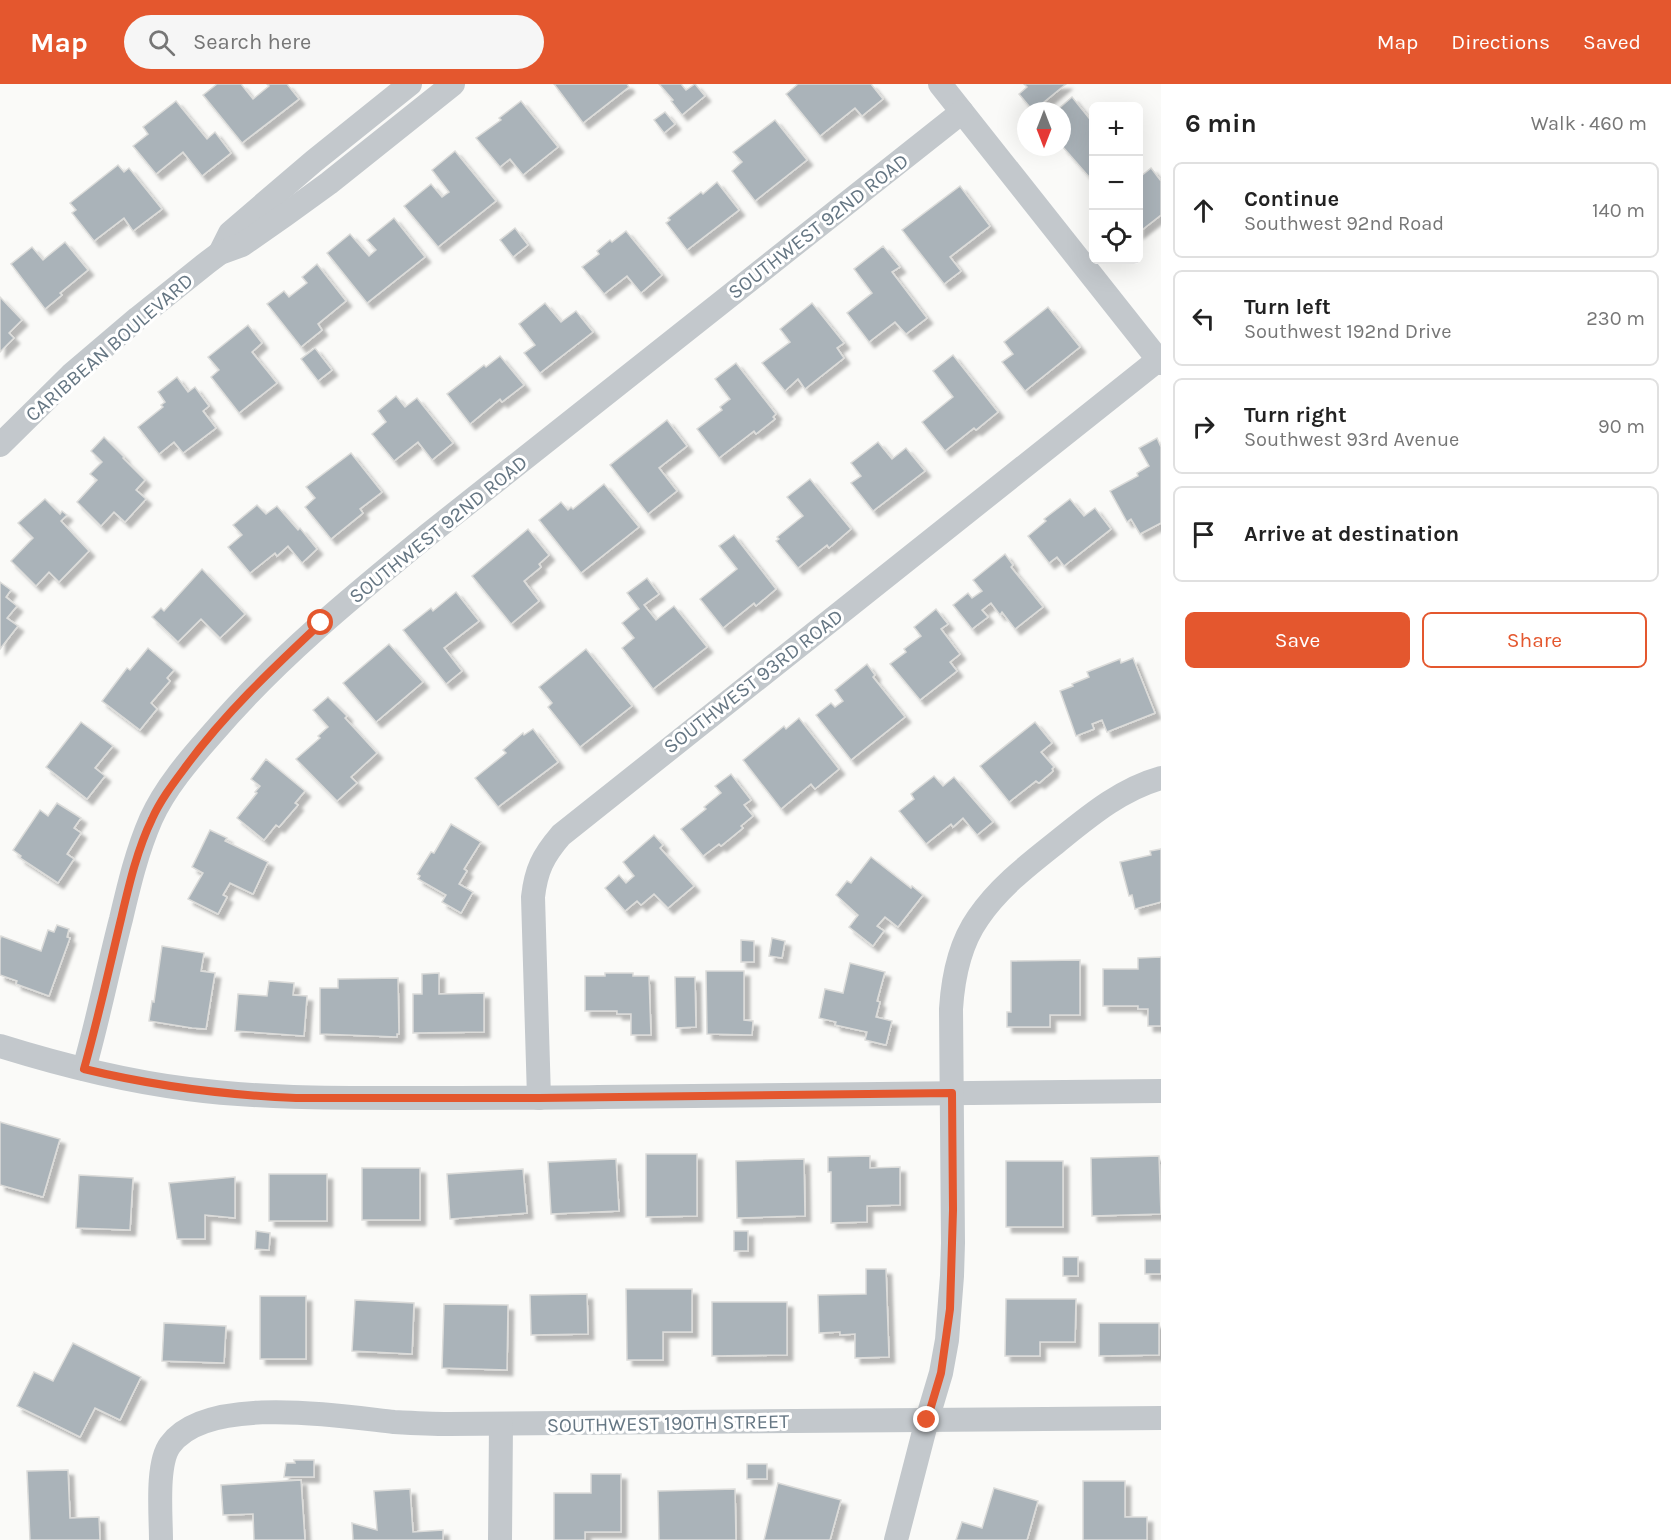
<!DOCTYPE html>
<html lang="en">
<head>
<meta charset="utf-8">
<style>
  :root { --surface:#fff; --page:#f6f6f6; --text:#222; --muted:#767676; --line:#e0e0e0; --accent:#e4572e }
  body { margin:0; font-family:Karla,sans-serif; background:var(--page); color:var(--text) }
  .controls { position:absolute; right:18px; top:18px; display:grid; overflow:hidden; border-radius:9px; box-shadow:0 6px 24px #0002 }
  .controls button { width:54px; height:54px; display:grid; place-items:center; padding:0; border:0; border-bottom:2px solid var(--line); background:var(--surface); color:var(--text); font:30px sans-serif }
  .compass { position:absolute; left:1017px; top:18px; width:54px; height:54px; border-radius:50%; background:var(--surface); box-shadow:0 6px 24px #0002; rotate:180deg }
  .stop { position:absolute; width:18px; height:18px; margin:-14px; border:4px solid #e4572e; border-radius:50%; background:#fff }
  .stop.end { background:#e4572e; border-color:#fff; box-shadow:0 2px 6px #0008 }
  .list { margin:0; padding:0; list-style:none }
  h2 { display:flex; justify-content:space-between; align-items:center; height:78px; margin:0; padding:0 24px; font-size:26px }
  h2 small { font-size:20px; font-weight:400; color:var(--muted) }
  .list li { display:grid; grid-template-columns:39px 1fr auto; gap:18px; align-items:center; box-sizing:border-box; height:96px; margin:0 12px 12px; padding:0 12px; border:2px solid var(--line); border-radius:9px }
  .list b { display:block; font-size:22px; white-space:nowrap }
  .list p { margin:0; font-size:20px; white-space:nowrap; color:var(--muted) }
  .list em { font-size:20px; font-style:normal; color:var(--muted) }
  .actions { display:flex; gap:12px; padding:18px 24px }
  .actions a { flex:1; padding:14px 0; border:2px solid var(--accent); border-radius:9px; text-align:center; font-size:21px; color:var(--accent) }
  .actions .main { background:var(--accent); color:#fff }
  .icon { flex:none; width:33px; height:33px; fill:none; stroke:currentColor; stroke-width:2; stroke-linecap:round; stroke-linejoin:round }
  .map { position:relative; flex:none; width:1161px; height:1456px; overflow:hidden }
  header { display:flex; align-items:center; gap:36px; box-sizing:border-box; height:84px; padding:0 30px; background:var(--accent); color:#fff }
  header strong { font-size:28px }
  nav { display:flex; gap:33px; margin-inline-start:auto; font-size:21px }
  .search { width:420px; height:54px; background:var(--page); display:flex; align-items:center; gap:15px; box-sizing:border-box; padding:0 21px; border-radius:33px; color:var(--muted); font-size:22px }
  main { display:flex }
  aside { flex:1; background:var(--surface) }
  .map>svg:first-child { display:block }
  .building { fill:#aab3b9; stroke:#dcdcda; stroke-width:1.5; filter:url(#shadow) }
  .lines { fill:none; stroke-linecap:round; stroke-linejoin:round }
  .minor { stroke:#c3c8cc; stroke-width:24 }
  .route { stroke:#e4572e; stroke-width:8 }
  .labels { text-anchor:middle; stroke-width:6; stroke-linejoin:round; paint-order:stroke }
  .street-label { font-size:20px; fill:#657683; stroke:#fff }
</style>
</head>
<body>
<header>
<strong>Map</strong>
<div class="search"><svg class="icon" aria-label="search" viewBox="0 0 24 24"><circle cx="10" cy="10" r="6"/><path d="M15 15l6 6"/></svg>Search here</div>
<nav><a>Map</a><a>Directions</a><a>Saved</a></nav>
</header>
<main>
<div class="map">
<svg width="1161" height="1456" viewBox="0 0 1161 1456">
  <defs>
    <filter id="shadow"><feDropShadow dx="5.5" dy="5.5" stdDeviation="1.5" flood-color="#0004"/></filter>
  </defs>
  <rect width="100%" height="100%" fill="#fafaf8"/>
  <g class="building">
    <path d="M217,0h24l12,15 16,-13 -2,-2h20l12,15 -57,44 -39,-48z"/>
    <path d="M554,0h73l2,3 -46,36z"/>
    <path d="M659,0h22l5,6 9,-6 10,12 -23,19 -11,-14 2,-1z"/>
    <path d="M798,0h73l12,15 -21,17 -7,-8 -35,28 -34,-42z"/>
    <path d="M1024,0h42l-33,27 -14,-17 8,-7z"/>
    <path d="M1072,13l17,21 5,-3v60l-4,3 -28,-32 2,-1 -2,-3v-31h-6z"/>
    <path d="M176,17l31,38 8,-7 16,21 -29,23 -19,-24 -27,22 -23,-28 15,-12 -5,-7z"/>
    <path d="M521,17l37,46 -35,28 -13,-16 -10,8 -24,-29 25,-18 -2,-2z"/>
    <path d="M665,28l10,12 -11,9 -10,-13z"/>
    <path d="M775,36l32,40 -52,41 -23,-30 10,-9 -9,-10z"/>
    <path d="M455,67l41,50 -58,46 -34,-41 27,-22 11,13 7,-5 -17,-22z"/>
    <path d="M118,81l6,7 5,-4 33,41 -29,22 -9,-13 -30,23 -22,-28 4,-3 -6,-7z"/>
    <path d="M1151,84l10,13v34l-23,18v-60l3,3z"/>
    <path d="M717,98l22,28 -52,40 -21,-27 4,-3 -2,-2 33,-26 2,2z"/>
    <path d="M960,102l30,40 -40,31 11,14 -17,13 -42,-54z"/>
    <path d="M394,134l31,39 -58,46 -40,-50 23,-19 19,22 7,-6 -9,-10z"/>
    <path d="M515,144l13,17 -15,12 -13,-17z"/>
    <path d="M626,147l36,44 -21,18 -14,-17 -23,18 -22,-27 17,-13 -2,-3 13,-11 2,2z"/>
    <path d="M65,158l23,28 -28,23 2,2 -17,14 -34,-45 21,-17 11,13z"/>
    <path d="M883,162l17,21 -8,5 35,46 -21,16 -11,-12 -26,20 -22,-29 25,-20 -18,-24z"/>
    <path d="M317,180l29,37 -28,23 4,6 -21,17 -34,-43 17,-13 5,6 18,-14 -5,-6z"/>
    <path d="M0,213l22,23 -13,13 5,5 -14,14z"/>
    <path d="M545,219l16,19 15,-11 17,21 -53,41 -16,-20 11,-8 -16,-21z"/>
    <path d="M812,219l32,40 -7,5 7,10 -39,31 -7,-10 -13,12 -23,-28 28,-21 -10,-13z"/>
    <path d="M1048,223l32,40 -55,44 -23,-29 11,-8 -9,-12z"/>
    <path d="M248,241l14,18 -10,9 25,31 -38,30 -28,-36 8,-7 -11,-13z"/>
    <path d="M315,264l17,22 -14,11 -17,-22z"/>
    <path d="M953,271l45,57 -22,18 -2,-2 -29,23 -23,-29 31,-25 -20,-26z"/>
    <path d="M500,272l24,29 -22,17 -2,-3 -30,25 -23,-30 37,-29 2,2z"/>
    <path d="M736,279l40,51 -3,3 2,2 -19,15 -2,-3 -35,27 -22,-29 25,-19 -2,-3 10,-8 -15,-20z"/>
    <path d="M177,293l11,15 7,-5 14,19 -6,5 13,17 -33,25 -9,-11 -15,12 -21,-27 25,-20 -2,-2 4,-3 -7,-10z"/>
    <path d="M396,312l9,11 12,-9 36,45 -21,17 -14,-18 -24,19 -22,-27 14,-12 -8,-11z"/>
    <path d="M667,336l20,26 -28,22 18,23 -29,23 -38,-49z"/>
    <path d="M104,353l20,20 -1,1 22,22 -9,10 10,9 -21,23 -11,-10 -13,14 -24,-24 20,-22 -7,-6 12,-12 -11,-11z"/>
    <path d="M1157,354l4,9v76l-21,11 -9,-15 -4,3 -17,-31 28,-15 -1,-3 12,-7 -10,-18z"/>
    <path d="M878,358l14,17 14,-11 19,23 -52,40 -22,-28 10,-7 -10,-13z"/>
    <path d="M351,369l31,39 -22,17 3,4 -32,26 -26,-32 10,-9 -9,-11z"/>
    <path d="M810,395l41,50 -22,19 -2,-3 -29,23 -22,-27 3,-2 -2,-2 26,-21 -16,-19z"/>
    <path d="M604,400l35,43 -58,46 -42,-53 22,-18 7,8 3,-3 2,2z"/>
    <path d="M45,415l15,15 2,-3 5,4 -6,6 28,30 -30,31 -10,-10 -13,14 -25,-25 22,-23 -15,-15z"/>
    <path d="M1070,415l14,17 11,-8 16,21 -47,37 -7,-9 -8,6 -21,-27 18,-15 -2,-2z"/>
    <path d="M257,421l9,9 11,-8 21,24 2,-2 17,21 -15,14 -14,-17 -11,10 -2,-3 -25,20 -22,-26 14,-12 -9,-10z"/>
    <path d="M528,445l21,26 -10,9 2,3 -17,14 15,20 -28,23 -39,-48z"/>
    <path d="M734,451l42,54 -20,17 -2,-3 -31,25 -23,-29 37,-30 -18,-23z"/>
    <path d="M1005,470l8,11 -2,2 32,40 -28,22 -13,-17 -2,3 -9,-12 -9,7 6,7 -16,12 -19,-24 15,-12 4,5 10,-7 -9,-11z"/>
    <path d="M202,485l43,45 -25,24 -19,-19 -23,23 -26,-25 9,-9 3,3z"/>
    <path d="M647,494l12,16 -15,11 12,15 18,-14 33,41 -54,42 -31,-41 12,-10 -12,-15 17,-14 -12,-16z"/>
    <path d="M0,498l11,8 -5,7 11,9 -10,12 11,8 -18,23z"/>
    <path d="M456,508l23,29 -35,27 18,23 -16,13 -43,-54 28,-22 2,3z"/>
    <path d="M936,525l12,15 -7,5 19,25 -10,8 7,9 -37,29 -30,-36 16,-12 -2,-3 17,-13 -7,-9z"/>
    <path d="M389,560l34,38 -47,40 -33,-39z"/>
    <path d="M148,564l26,22 -7,8 3,3 -19,22 6,6 -17,21 -38,-29 25,-33 3,2z"/>
    <path d="M586,565l46,57 -52,41 -32,-40 4,-4 -13,-16z"/>
    <path d="M1133,574l22,55 -48,19 -5,-12 -10,4 2,5 -18,7 -16,-45 13,-5 -1,-2 17,-7 -2,-5 33,-13 1,4z"/>
    <path d="M867,580l8,11 -2,2 32,40 -54,43 -35,-45 15,-12 4,4 8,-6 -8,-11z"/>
    <path d="M328,613l19,19 -2,2 32,35 -26,24 6,6 -20,18 -41,-42 24,-21 -2,-2 10,-9 -15,-17z"/>
    <path d="M799,634l40,51 -24,20 -4,-5 -30,25 -38,-49 41,-34 2,3z"/>
    <path d="M81,638l32,24 -18,22 10,8 -18,23 -41,-32z"/>
    <path d="M1035,638l17,21 -11,9 13,15 -2,2 1,2 -14,12 -3,-2 -27,21 -29,-36z"/>
    <path d="M533,645l25,33 -60,45 -23,-29 31,-25 -3,-3 20,-17 1,2z"/>
    <path d="M266,675l39,32 -10,12 3,2 -19,22 -3,-2 -12,15 -27,-22 20,-25 -2,-1 5,-6 -9,-7z"/>
    <path d="M731,690l20,26 -7,5 9,11 -12,10 2,2 -22,18 -2,-2 -16,12 -22,-27 25,-20 -2,-2 17,-14 -6,-7z"/>
    <path d="M934,692l9,10 11,-9 39,45 -16,13 -14,-17 -10,9 -2,-3 -25,20 -27,-33 15,-12 -3,-5z"/>
    <path d="M57,719l24,15 -7,10 7,5 -14,21 7,5 -16,24 -38,-25 1,-2 -8,-6 27,-40 8,6z"/>
    <path d="M451,740l30,18 -17,27 3,2 -8,13 14,8 -12,21 -19,-11 4,-7 -28,-16 2,-3 -3,-2 14,-22 3,1z"/>
    <path d="M210,746l17,8 -2,3 43,21 -15,32 -23,-11 -7,12 4,2 -9,17 -30,-15 15,-26 -11,-6z"/>
    <path d="M654,751l9,10 -3,3 34,38 -26,22 -14,-14 -13,11 -4,-4 -12,10 -20,-23 14,-13 7,8 8,-7 -11,-14z"/>
    <path d="M1161,765v53l-26,7 -3,-14 -3,1 -9,-34 31,-7 -1,-4z"/>
    <path d="M871,773l40,31 1,-2 11,9 -25,32 -13,-10 -8,9 7,5 -11,15 -24,-19 9,-12 -22,-20 11,-14 4,2z"/>
    <path d="M57,841l12,4 -2,8 3,1 -21,58 -33,-12 1,-3 -17,-6v-35l1,-4 40,15 7,-21 6,2z"/>
    <path d="M772,854l13,3 -3,17 -13,-2z"/>
    <path d="M741,856l13,1v21h-13z"/>
    <path d="M162,862l42,7 -3,18 14,2 -9,56 -14,-1 -43,-7 3,-20 2,1z"/>
    <path d="M1161,873v69h-13v-17h-10v-3h-35v-37h35v-11z"/>
    <path d="M1080,876v55h-30v12h-43v-15h4v-51z"/>
    <path d="M850,879l35,9 -8,29 3,1 -4,15 16,4 -6,24 -21,-5 2,-8 -32,-7 1,-3 -17,-4 6,-29 18,4z"/>
    <path d="M706,887h38v49l9,1 -1,14 -45,-1z"/>
    <path d="M439,889v21l45,-1v39l-71,1v-39h9v-20z"/>
    <path d="M605,889h28v3h16l2,59h-20v-21h-14v-3h-32v-35h20z"/>
    <path d="M675,893h20l1,50 -20,1z"/>
    <path d="M398,894l1,56h-2v3l-77,-3v-46h18v-9z"/>
    <path d="M269,897l25,2 -1,12 14,1 -3,40 -69,-5 3,-37 29,2z"/>
    <path d="M0,1038l60,17 -17,58 -43,-12z"/>
    <path d="M646,1070h51v62l-51,1z"/>
    <path d="M870,1072v12l30,-1v38l-33,1v16l-36,1v-51h-3v-15z"/>
    <path d="M1159,1072l2,58 -69,2 -1,-58z"/>
    <path d="M616,1075l3,52 -68,3 -3,-52z"/>
    <path d="M804,1075l1,57 -68,2 -1,-57z"/>
    <rect x="1006" y="1077" width="57" height="66"/>
    <rect x="362" y="1084" width="58" height="52"/>
    <path d="M523,1085l4,44 -77,6 -3,-45z"/>
    <rect x="269" y="1090" width="58" height="47"/>
    <path d="M79,1091l54,3 -3,52 -54,-2z"/>
    <path d="M235,1093v41l-30,-3v24h-28l-8,-56z"/>
    <path d="M256,1147l14,2 -1,17 -14,-1z"/>
    <rect x="734" y="1147" width="14" height="20"/>
    <rect x="1063" y="1173" width="15" height="19"/>
    <rect x="1145" y="1175" width="16" height="15"/>
    <path d="M866,1185h20l3,88 -34,1v-24l-15,1v-3l-21,1 -1,-38 48,-1z"/>
    <path d="M626,1205h66v43h-29v28h-36z"/>
    <path d="M587,1210l1,40 -57,1 -1,-40z"/>
    <rect x="260" y="1212" width="46" height="63"/>
    <path d="M1006,1215h70l-1,43h-35v14h-35z"/>
    <path d="M355,1216l59,3 -2,51 -60,-3z"/>
    <path d="M712,1218h75v53l-75,1z"/>
    <path d="M444,1220l64,1 -1,65 -65,-2z"/>
    <path d="M164,1239l62,3 -2,37 -62,-2z"/>
    <path d="M1099,1239h60v32l-60,1z"/>
    <path d="M73,1259l68,34 -21,43 -25,-12 -15,29 -63,-31 17,-34 19,9z"/>
    <path d="M294,1376h20v17h-30l2,-14h9z"/>
    <rect x="747" y="1380" width="20" height="15"/>
    <path d="M68,1386l2,48 29,-1 1,23h-70l-3,-69z"/>
    <path d="M591,1390h30v58h-36v8h-31v-47h37z"/>
    <path d="M301,1396l4,60h-51l-1,-26 -30,1 -2,-30z"/>
    <path d="M1083,1397h42v36h22v23h-64z"/>
    <path d="M778,1399l63,17 -11,40h-66z"/>
    <path d="M994,1404l44,13 -11,39h-71l6,-18 20,6z"/>
    <path d="M410,1405l3,43 30,-2v10h-90l-1,-17 25,7 -3,-39z"/>
    <path d="M735,1405l1,51h-77l-1,-49z"/>
  </g>
  <g class="lines">
    <g class="minor">
      <path d="M940,0l221,279"/>
      <path d="M220,169l10,-20 84,-72 96,-77"/>
      <path d="M0,361l71,-70 67,-57 70,-56 12,-9 22,-8 43,-30 44,-32 124,-99"/>
      <path d="M0,962c61,19 124,35 188,43 70,9 140,9 211,9 66,0 133,0 199,-1 188,-2 375,-4 563,-6"/>
      <path d="M84,985c14,-49 24,-100 37,-150 8,-34 16,-68 30,-100 14,-31 38,-59 61,-85 64,-75 140,-137 217,-200l533,-422"/>
      <path d="M539,1014l-6,-201c3,-27 10,-41 28,-62l597,-475"/>
      <path d="M161,1456c0,-24 -5,-76 9,-95 36,-51 169,-29 224,-23 18,1 36,2 55,2l712,-6"/>
      <path d="M500,1456l1,-116"/>
      <path d="M896,1456l31,-120 14,-47 6,-33 5,-64 1,-33 -2,-234c2,-32 8,-64 27,-91 20,-30 50,-53 79,-76 31,-25 64,-53 104,-64"/>
    </g>
  </g>
  <g class="lines">
    <path class="route" d="M321,539c-48,45 -98,92 -137,146 -12,16 -24,32 -32,50 -15,31 -23,66 -31,100 -12,50 -23,100 -37,150 70,17 141,26 212,29h243l413,-5 1,117 -3,99 -9,64 -14,47"/>
  </g>
  <g class="labels">
    <g class="street-label">
      <text transform="translate(818 142) rotate(-38)" y="7">SOUTHWEST 92ND ROAD</text>
      <text transform="translate(109 263) rotate(-41)" y="7">CARIBBEAN BOULEVARD</text>
      <text transform="translate(438 445) rotate(-39)" y="7">SOUTHWEST 92ND ROAD</text>
      <text transform="translate(753 597) rotate(-38)" y="7">SOUTHWEST 93RD ROAD</text>
      <text transform="translate(668 1339) rotate(-1)" y="7">SOUTHWEST 190TH STREET</text>
    </g>
  </g>
</svg>
<div class="controls">
<button>+</button>
<button>−</button>
<button><svg class="icon" aria-label="locate" viewBox="0 0 24 24"><circle cx="12" cy="12" r="6"/><path d="M12 2v4M12 18v4M2 12h4M18 12h4"/></svg></button>
</div>
<svg class="compass" viewBox="-18 -18 36 36"><path d="M0-13l5 13h-10z" fill="#e53935"/><path d="M0 13l5-13h-10z" fill="#767676"/></svg>
<div class="stop" style="left:321px;top:539px"></div>
<div class="stop end" style="left:927px;top:1336px"></div>
</div>
<aside>
<h2>6 min<small>Walk · 460 m</small></h2>
<ul class="list">
<li><svg class="icon" aria-label="ahead" viewBox="0 0 24 24"><path d="M12 20V5M6 11l6-6 6 6"/></svg><div><b>Continue</b><p>Southwest 92nd Road</p></div><em>140 m</em></li>
<li><svg class="icon" aria-label="left" viewBox="0 0 24 24"><path d="M17 20v-9H6M10 6l-5 5 5 5"/></svg><div><b>Turn left</b><p>Southwest 192nd Drive</p></div><em>230 m</em></li>
<li><svg class="icon" aria-label="right" viewBox="0 0 24 24"><path d="M7 20v-9h11M14 6l5 5-5 5"/></svg><div><b>Turn right</b><p>Southwest 93rd Avenue</p></div><em>90 m</em></li>
<li><svg class="icon" aria-label="arrive" viewBox="0 0 24 24"><path d="M6 21V4h12l-3 4 3 4H6"/></svg><div><b>Arrive at destination</b></div></li>
</ul>
<div class="actions"><a class="main">Save</a><a>Share</a></div>
</aside>
</main>
</body>
</html>
